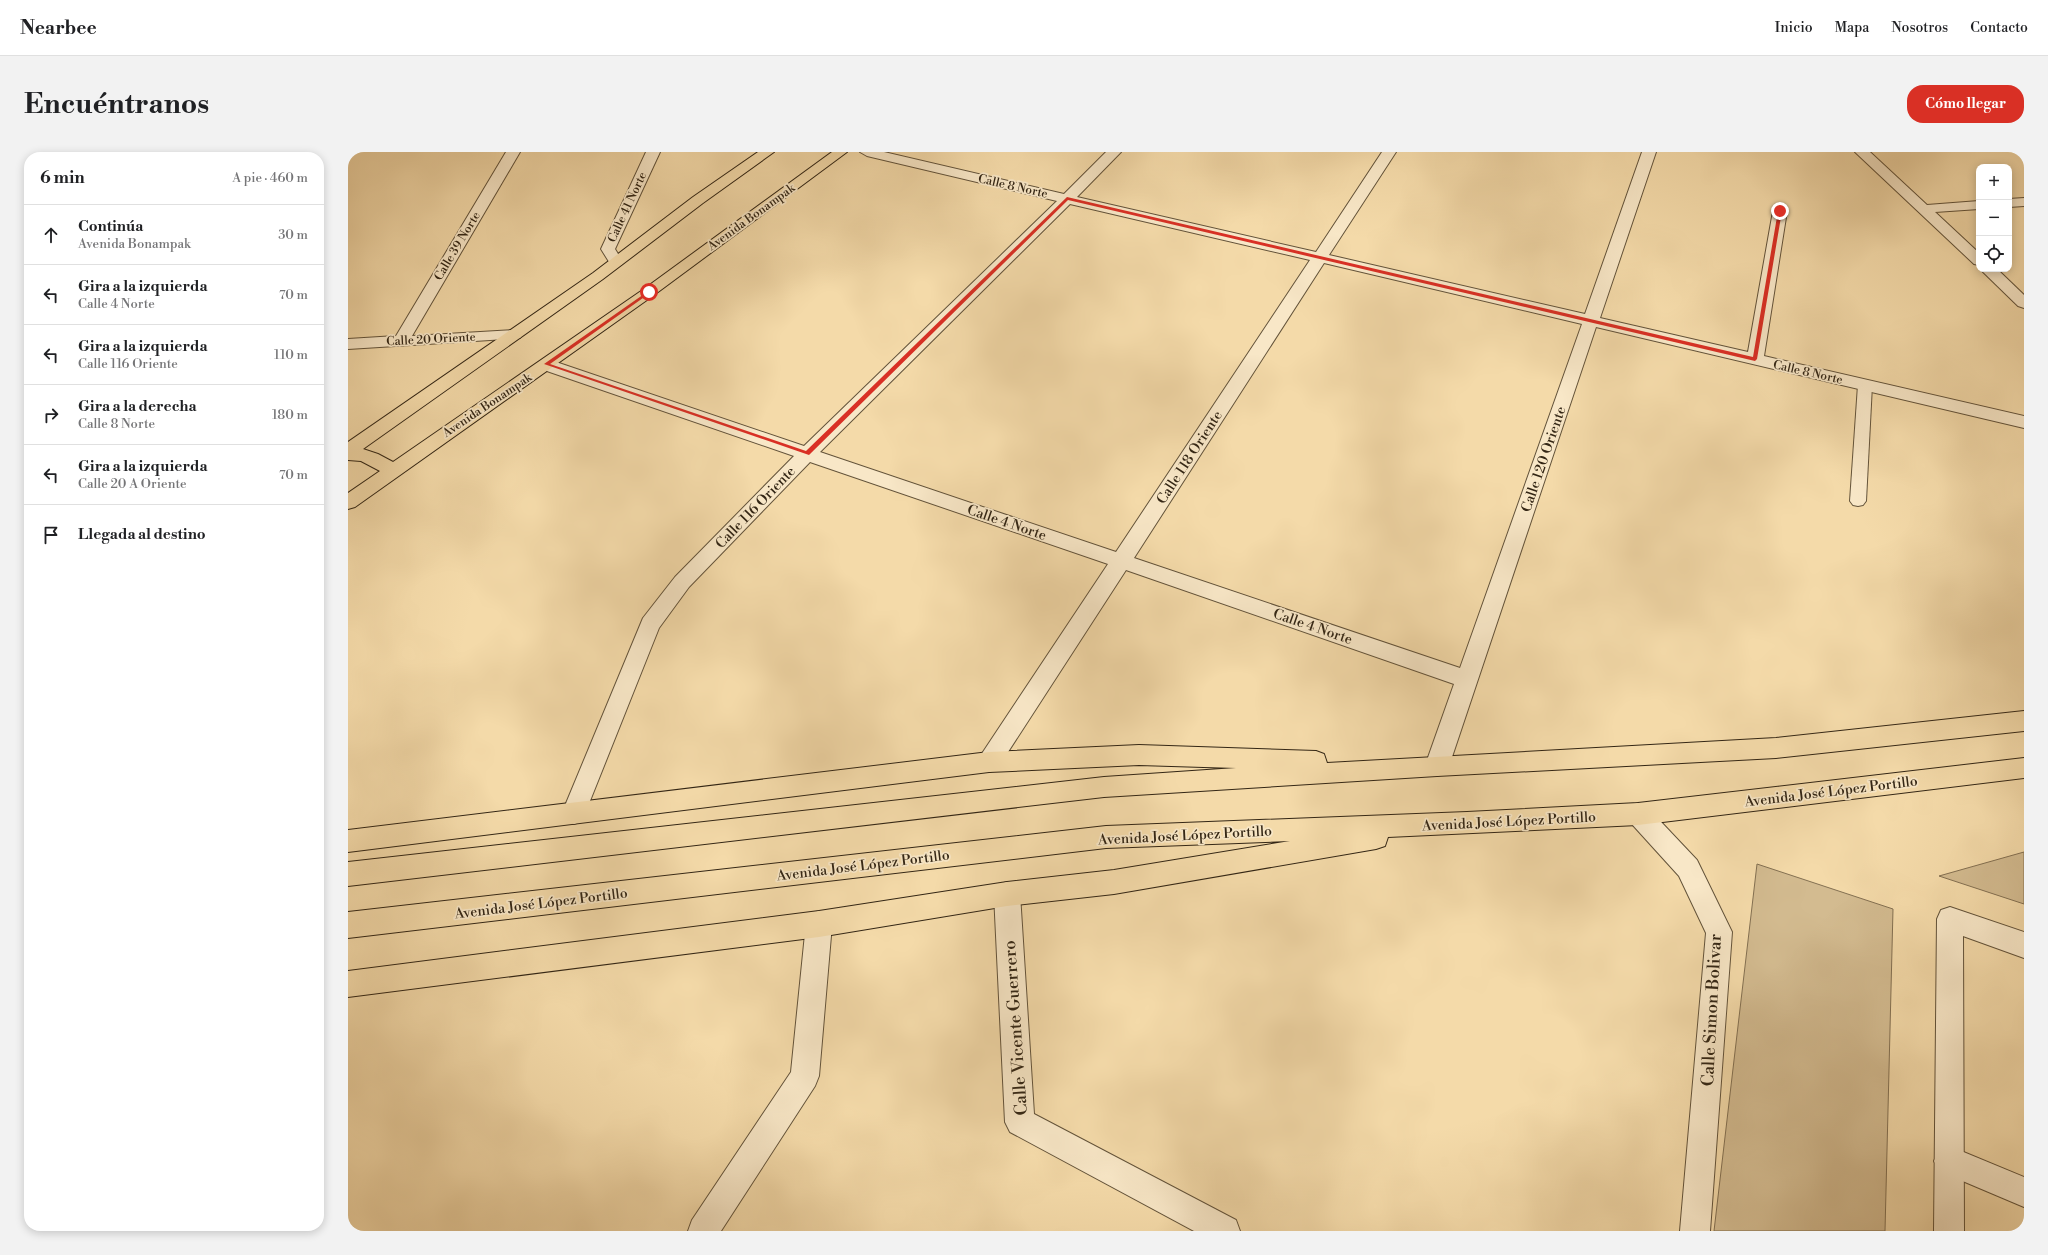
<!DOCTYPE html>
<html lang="es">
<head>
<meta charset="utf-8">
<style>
  :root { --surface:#fff; --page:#f2f2f2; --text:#202124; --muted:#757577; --line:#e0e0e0; --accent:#d93025 }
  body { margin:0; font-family:"Libre Bodoni",serif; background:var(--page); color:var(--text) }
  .controls { position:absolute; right:12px; top:12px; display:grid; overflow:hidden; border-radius:8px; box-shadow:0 2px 10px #0003 }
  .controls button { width:36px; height:36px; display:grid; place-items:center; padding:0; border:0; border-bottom:1px solid var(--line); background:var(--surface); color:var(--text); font:20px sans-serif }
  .stop { position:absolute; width:12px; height:12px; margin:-9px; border:3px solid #d93025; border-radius:50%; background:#fff }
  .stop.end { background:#d93025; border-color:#fff; box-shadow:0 1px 4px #0008 }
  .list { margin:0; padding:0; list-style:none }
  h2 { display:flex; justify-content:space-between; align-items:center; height:52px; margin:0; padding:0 16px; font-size:17px }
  h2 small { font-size:13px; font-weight:400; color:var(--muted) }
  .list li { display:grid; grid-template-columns:26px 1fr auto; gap:12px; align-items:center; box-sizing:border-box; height:60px; padding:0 16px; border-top:1px solid var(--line) }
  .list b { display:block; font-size:15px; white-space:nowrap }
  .list p { margin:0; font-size:13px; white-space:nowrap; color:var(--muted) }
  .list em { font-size:13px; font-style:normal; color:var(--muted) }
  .icon { flex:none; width:22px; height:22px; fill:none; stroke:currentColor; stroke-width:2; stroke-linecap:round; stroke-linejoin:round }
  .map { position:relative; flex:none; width:1676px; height:1079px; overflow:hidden; border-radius:16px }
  header { display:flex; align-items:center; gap:24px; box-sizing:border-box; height:56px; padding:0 20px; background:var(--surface); border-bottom:1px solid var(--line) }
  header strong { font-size:19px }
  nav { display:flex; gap:22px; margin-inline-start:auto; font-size:14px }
  .intro { display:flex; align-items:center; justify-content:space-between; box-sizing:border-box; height:96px; padding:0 24px }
  h1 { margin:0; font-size:28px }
  .button { padding:10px 18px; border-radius:16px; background:var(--accent); color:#fff; font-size:14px; font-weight:700 }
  main { display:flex; gap:24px; padding:0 24px }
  aside { flex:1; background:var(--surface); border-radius:16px; box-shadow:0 2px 10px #0003 }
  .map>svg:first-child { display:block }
  .green { fill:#d3bb90; stroke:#837052 }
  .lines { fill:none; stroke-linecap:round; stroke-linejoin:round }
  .service-casing { stroke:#63533a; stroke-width:2 }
  .pedestrian-casing { stroke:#63533a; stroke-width:2 }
  .minor-casing { stroke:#63533a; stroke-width:2 }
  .primary-casing { stroke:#332615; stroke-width:2 }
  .service { fill:#f8e7c7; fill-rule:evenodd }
  .pedestrian { fill:#f8e7c7; fill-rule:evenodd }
  .minor { fill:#f8e7c7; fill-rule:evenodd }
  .primary { fill:#f4daa9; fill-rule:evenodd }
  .route { fill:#d93025 }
  .labels { text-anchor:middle; stroke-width:3.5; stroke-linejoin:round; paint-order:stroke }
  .far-street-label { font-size:12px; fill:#332615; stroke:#f8e7c7 }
  .street-label { font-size:14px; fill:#332615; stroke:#f8e7c7 }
  .near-street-label { font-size:17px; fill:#332615; stroke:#f8e7c7 }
</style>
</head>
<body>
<header>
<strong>Nearbee</strong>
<nav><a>Inicio</a><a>Mapa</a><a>Nosotros</a><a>Contacto</a></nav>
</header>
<div class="intro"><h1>Encuéntranos</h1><a class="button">Cómo llegar</a></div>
<main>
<aside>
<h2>6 min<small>A pie · 460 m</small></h2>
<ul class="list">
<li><svg class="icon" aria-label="ahead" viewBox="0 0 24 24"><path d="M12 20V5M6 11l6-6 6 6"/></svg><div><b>Continúa</b><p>Avenida Bonampak</p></div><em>30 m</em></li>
<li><svg class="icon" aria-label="left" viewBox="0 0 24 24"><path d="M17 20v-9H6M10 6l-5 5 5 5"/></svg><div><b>Gira a la izquierda</b><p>Calle 4 Norte</p></div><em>70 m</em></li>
<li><svg class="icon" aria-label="left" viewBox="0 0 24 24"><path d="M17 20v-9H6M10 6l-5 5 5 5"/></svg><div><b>Gira a la izquierda</b><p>Calle 116 Oriente</p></div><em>110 m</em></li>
<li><svg class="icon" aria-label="right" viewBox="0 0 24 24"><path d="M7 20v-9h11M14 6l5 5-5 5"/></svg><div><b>Gira a la derecha</b><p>Calle 8 Norte</p></div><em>180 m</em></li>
<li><svg class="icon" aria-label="left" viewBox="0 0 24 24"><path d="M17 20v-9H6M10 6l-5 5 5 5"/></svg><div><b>Gira a la izquierda</b><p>Calle 20 A Oriente</p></div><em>70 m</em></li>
<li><svg class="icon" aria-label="arrive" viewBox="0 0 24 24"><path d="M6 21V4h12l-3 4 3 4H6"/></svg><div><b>Llegada al destino</b></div></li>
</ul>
</aside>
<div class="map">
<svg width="1676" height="1079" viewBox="0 0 1676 1079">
  <rect width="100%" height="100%" fill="#f4daa9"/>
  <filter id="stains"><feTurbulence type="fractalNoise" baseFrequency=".005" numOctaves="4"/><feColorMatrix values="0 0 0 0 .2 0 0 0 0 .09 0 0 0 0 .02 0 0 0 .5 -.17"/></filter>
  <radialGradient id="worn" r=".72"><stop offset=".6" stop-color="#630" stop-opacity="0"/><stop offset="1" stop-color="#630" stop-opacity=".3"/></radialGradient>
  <g class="green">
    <path d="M1676,700v52l-85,-28z"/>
    <path d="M1409,712l136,45 -8,322h-171z"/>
  </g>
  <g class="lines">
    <defs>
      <path id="service" d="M1517,229l5,1 2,3 -6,116 -3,4 -5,1 -5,-1 -3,-4 8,-116 2,-3z"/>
      <path id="pedestrian" d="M1601,994l75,31v30l-85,-36 -5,-10 5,-10z"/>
      <g id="minor">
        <path d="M158,0h14l-108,184 102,-6 6,2 2,3 -2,3 -172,11v-10l48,-3z"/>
        <path d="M298,0h14l-45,97 8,13 -2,3h-10l-10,-16z"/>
        <path d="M512,0h24l180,42 42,-42h15l-44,45 239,55 66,-100h14l-67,103 256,59 57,-162h14l-56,166 148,34 25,-141 2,-3h10l2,3 -23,145 260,60v12l-428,-101 -147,439 -4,7 -8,3 -8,-3 -4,-7 29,-82 -328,-114 -129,199 -8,3 -8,-3 -4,-7 4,-7 127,-191 -298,-102 -121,125 -30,41 -77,193 -8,3 -8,-3 -4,-8 81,-195 32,-41 119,-121 -253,-87 -2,-4 2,-4 6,-1 6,1 251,85 253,-245 -190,-45zM722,52l240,56 -194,292 -296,-100zM976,111l258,61 -122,344 -326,-110z"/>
        <path d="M1507,0h15l57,53 52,-4v8l-44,3 44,41v12l-5,-1z"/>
        <path d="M1676,46v8l-15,1v-8z"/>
        <path d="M1632,117h17l27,26v13l-6,-2z"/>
        <path d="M1290,651l8,3 51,54 35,72 -22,299h-30l26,-298 -27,-57 -49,-54 -4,-8 4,-8z"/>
        <path d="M659,730l9,3 4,9 14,220 202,106 4,11h-46l-184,-99 -5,-10 -11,-228 4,-9z"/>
        <path d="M1602,755l74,25v26l-61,-22 1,295h-30l3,-312 4,-9z"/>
        <path d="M471,759l9,4 4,9 -13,152 -4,10 -94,145h-33l4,-11 99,-148 15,-148 4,-9z"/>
      </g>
      <g id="primary">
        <path d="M410,0h16l-71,51 -100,76 -240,170 15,5 15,8 251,-173 188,-137h15l-193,143 -299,212 -7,2v-16l32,-22 -19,-10 -13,-1v-18l245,-169 100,-76z"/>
        <path d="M1676,559v20l-248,27 -339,18 -333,21 -756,89v-24l756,-85 132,-9 -97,-3 -150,7 -641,80v-22l641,-78 150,-7 177,6 8,3 3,9 449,-25z"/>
        <path d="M1676,606v20l-386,47 -250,12 -3,9 -9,3 -262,45 -107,12 -188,31 -471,60v-26l471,-60 188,-29 107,-12 176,-29 -184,7 -758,90v-26l758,-86 361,-14 171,-9z"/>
      </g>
    </defs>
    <use href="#service" class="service-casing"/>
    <use href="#pedestrian" class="pedestrian-casing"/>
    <use href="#minor" class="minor-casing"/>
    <use href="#primary" class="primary-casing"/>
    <use href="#service" class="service"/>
    <use href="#pedestrian" class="pedestrian"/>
    <use href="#minor" class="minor"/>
    <use href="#primary" class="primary"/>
  </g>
  <path class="route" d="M719,45l686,160 25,-146h4l-25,148 -2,2 -687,-161 -259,255 -265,-91 103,-72h3v1l-100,71 256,87z"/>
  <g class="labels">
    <g class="far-street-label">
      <text transform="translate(665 34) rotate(13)" y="4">Calle 8 Norte</text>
      <text transform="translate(279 55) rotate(-65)" y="4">Calle 41 Norte</text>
      <text transform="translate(403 65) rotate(-36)" y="4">Avenida Bonampak</text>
      <text transform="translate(109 94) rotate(-59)" y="4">Calle 39 Norte</text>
      <text transform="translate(83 187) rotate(-3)" y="4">Calle 20 Oriente</text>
      <text transform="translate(1460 220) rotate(13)" y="4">Calle 8 Norte</text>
      <text transform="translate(139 253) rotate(-34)" y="4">Avenida Bonampak</text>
    </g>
    <g class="street-label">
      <text transform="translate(841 305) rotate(-57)" y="5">Calle 118 Oriente</text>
      <text transform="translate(1195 307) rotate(-71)" y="5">Calle 120 Oriente</text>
      <text transform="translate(407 355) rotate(-46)" y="5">Calle 116 Oriente</text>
      <text transform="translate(659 370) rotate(19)" y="5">Calle 4 Norte</text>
      <text transform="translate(965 474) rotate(19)" y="5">Calle 4 Norte</text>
      <text transform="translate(1483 639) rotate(-7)" y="5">Avenida José López Portillo</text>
      <text transform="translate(1161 669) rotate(-3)" y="5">Avenida José López Portillo</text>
      <text transform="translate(837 683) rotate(-3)" y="5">Avenida José López Portillo</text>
      <text transform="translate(515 713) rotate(-7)" y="5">Avenida José López Portillo</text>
      <text transform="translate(193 751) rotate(-7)" y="5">Avenida José López Portillo</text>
    </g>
    <g class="near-street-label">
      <text transform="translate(1363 858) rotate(-87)" y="6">Calle Simon Bolivar</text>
      <text transform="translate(667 876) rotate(-94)" y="6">Calle Vicente Guerrero</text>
    </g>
  </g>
  <rect width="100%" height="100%" filter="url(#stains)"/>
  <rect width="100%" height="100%" fill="url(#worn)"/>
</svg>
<div class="controls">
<button>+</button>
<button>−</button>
<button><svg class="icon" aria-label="locate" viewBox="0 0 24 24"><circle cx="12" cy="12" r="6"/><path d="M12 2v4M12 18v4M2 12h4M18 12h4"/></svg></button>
</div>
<div class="stop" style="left:301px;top:140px"></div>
<div class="stop end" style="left:1432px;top:59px"></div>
</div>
</main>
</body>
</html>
